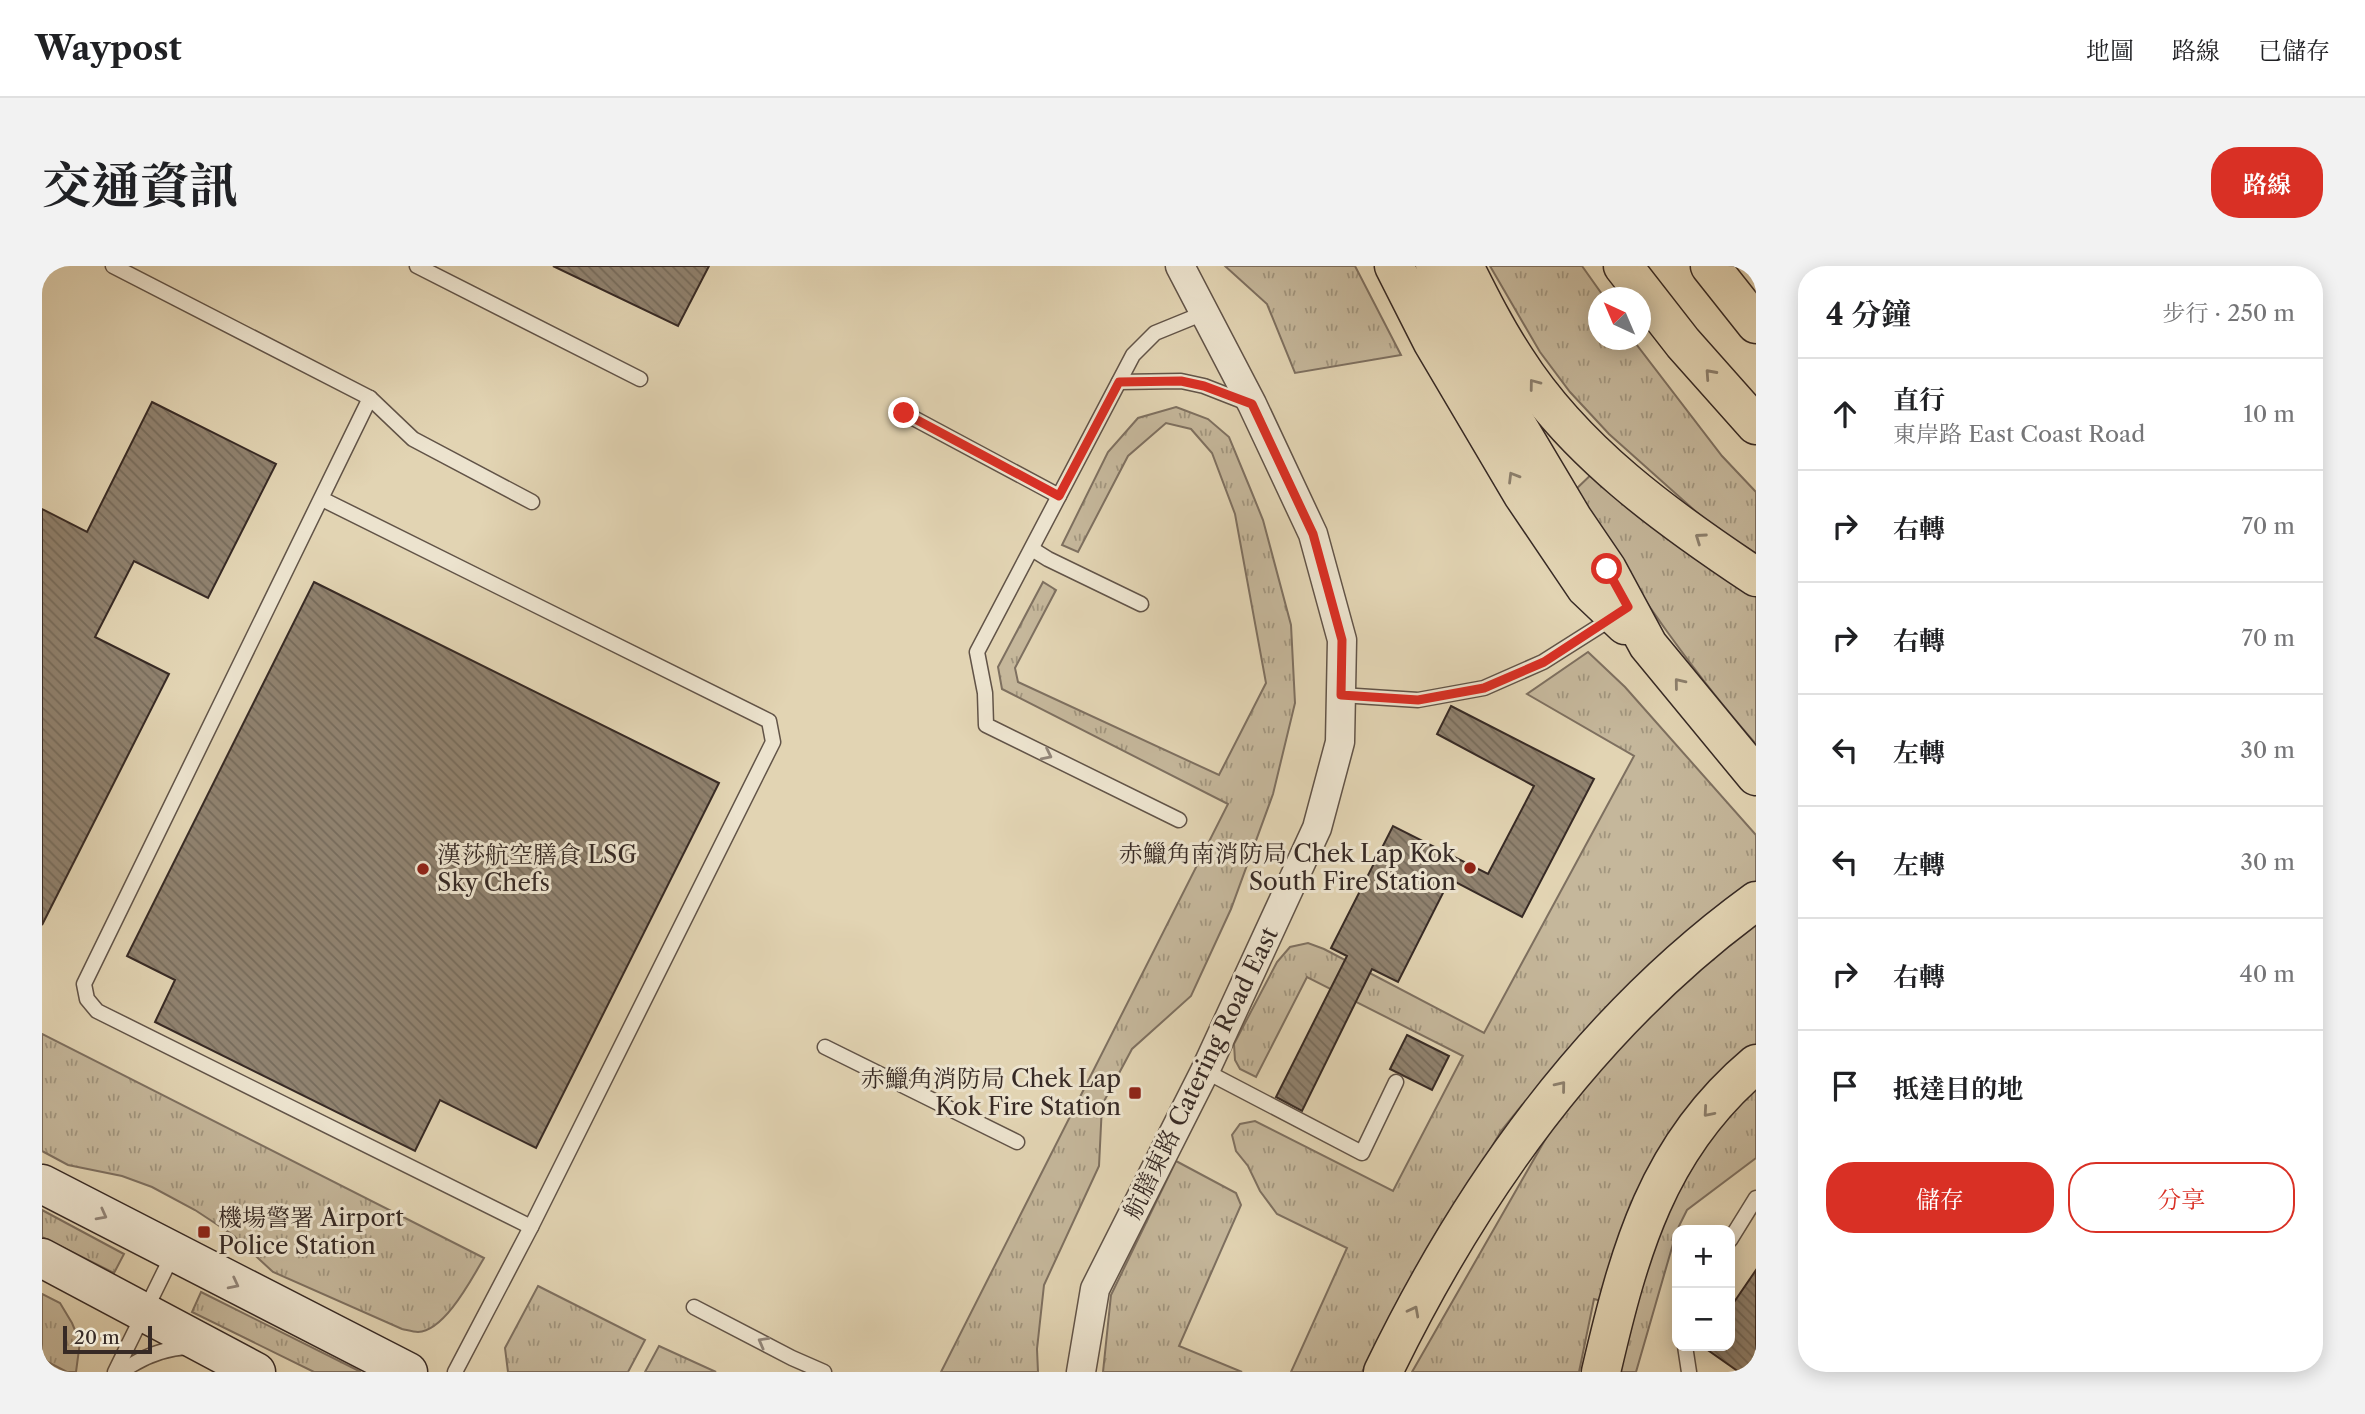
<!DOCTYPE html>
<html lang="zh-TW">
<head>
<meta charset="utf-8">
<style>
  :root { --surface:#fff; --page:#f2f2f2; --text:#202124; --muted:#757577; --line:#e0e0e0; --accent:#d93025 }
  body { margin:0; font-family:"Libre Caslon Text","Noto Serif TC",serif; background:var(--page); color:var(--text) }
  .controls { position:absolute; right:21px; bottom:21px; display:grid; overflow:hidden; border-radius:14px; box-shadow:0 4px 18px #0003 }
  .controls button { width:63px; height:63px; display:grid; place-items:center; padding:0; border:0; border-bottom:2px solid var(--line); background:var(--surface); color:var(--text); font:35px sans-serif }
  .compass { position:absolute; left:1546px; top:21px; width:63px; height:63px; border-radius:50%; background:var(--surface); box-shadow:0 4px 18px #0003; rotate:316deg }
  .scale { position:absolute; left:21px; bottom:18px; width:89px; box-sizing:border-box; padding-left:7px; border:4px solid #372a25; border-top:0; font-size:19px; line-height:24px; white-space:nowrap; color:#372a25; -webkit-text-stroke:5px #ece3ce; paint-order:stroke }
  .stop { position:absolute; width:21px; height:21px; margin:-16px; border:5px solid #d93025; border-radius:50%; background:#fff }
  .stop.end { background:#d93025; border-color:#fff; box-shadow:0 2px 7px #0008 }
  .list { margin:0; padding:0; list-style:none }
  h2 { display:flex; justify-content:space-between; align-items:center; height:91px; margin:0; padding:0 28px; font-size:30px }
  h2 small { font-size:23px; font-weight:400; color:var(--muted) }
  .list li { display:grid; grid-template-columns:46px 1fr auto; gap:21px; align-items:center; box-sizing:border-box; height:112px; padding:0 28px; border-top:2px solid var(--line) }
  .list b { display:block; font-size:26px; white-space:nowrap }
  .list p { margin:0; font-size:23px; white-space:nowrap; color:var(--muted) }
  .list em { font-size:23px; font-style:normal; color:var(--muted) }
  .actions { display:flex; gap:14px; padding:21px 28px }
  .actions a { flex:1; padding:16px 0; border:2px solid var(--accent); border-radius:28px; text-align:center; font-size:24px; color:var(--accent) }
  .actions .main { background:var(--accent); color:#fff }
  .icon { flex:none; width:38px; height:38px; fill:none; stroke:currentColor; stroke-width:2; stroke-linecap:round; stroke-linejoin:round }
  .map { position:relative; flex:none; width:1714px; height:1106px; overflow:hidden; border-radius:28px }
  header { display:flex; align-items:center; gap:42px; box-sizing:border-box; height:98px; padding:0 35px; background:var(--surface); border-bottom:2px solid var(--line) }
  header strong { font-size:33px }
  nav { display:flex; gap:38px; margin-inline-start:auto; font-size:24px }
  .intro { display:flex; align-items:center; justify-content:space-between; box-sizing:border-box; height:168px; padding:0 42px }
  h1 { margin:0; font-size:49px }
  .button { padding:18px 32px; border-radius:28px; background:var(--accent); color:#fff; font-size:24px; font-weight:700 }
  main { display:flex; gap:42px; padding:0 42px }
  aside { flex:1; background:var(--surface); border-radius:28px; box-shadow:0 4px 18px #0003 }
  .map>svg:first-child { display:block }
  .grass { fill:url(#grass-tufts); stroke:#7e7060; stroke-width:2 }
  .building { fill:url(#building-back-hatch); stroke:#372a25; stroke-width:2 }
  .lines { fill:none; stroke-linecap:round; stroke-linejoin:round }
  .lane-casing { stroke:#625448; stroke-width:17 }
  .street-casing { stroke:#625448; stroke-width:31 }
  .secondary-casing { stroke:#372a25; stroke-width:41 }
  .primary-casing { stroke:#372a25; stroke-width:41 }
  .highway-casing { stroke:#372a25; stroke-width:41 }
  .lane { stroke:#ece3ce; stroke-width:14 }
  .street { stroke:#ece3ce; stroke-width:28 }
  .secondary { stroke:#ece3ce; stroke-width:38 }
  .primary { stroke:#e2d4b3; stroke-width:38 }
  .highway { stroke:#e2d4b3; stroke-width:38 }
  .oneway { stroke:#8c7f6c }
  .oneway2 { stroke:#92867a }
  .route { stroke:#d93025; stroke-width:9 }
  .poi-dot { fill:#8f2418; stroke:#ece3ce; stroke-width:2.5 }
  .labels { text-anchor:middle; stroke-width:6; stroke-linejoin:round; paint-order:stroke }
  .poi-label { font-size:24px; fill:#372a25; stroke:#ece3ce; text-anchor:end }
  .street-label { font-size:24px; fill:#372a25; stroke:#ece3ce }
</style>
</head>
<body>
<header>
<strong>Waypost</strong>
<nav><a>地圖</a><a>路線</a><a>已儲存</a></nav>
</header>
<div class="intro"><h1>交通資訊</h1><a class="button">路線</a></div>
<main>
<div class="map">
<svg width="1714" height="1106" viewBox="0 0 1714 1106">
  <defs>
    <pattern id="grass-tufts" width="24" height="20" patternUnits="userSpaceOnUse" patternTransform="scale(1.75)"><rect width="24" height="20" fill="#c5b79b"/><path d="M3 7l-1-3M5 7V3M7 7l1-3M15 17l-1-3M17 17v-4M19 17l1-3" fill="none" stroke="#a1957e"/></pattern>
    <pattern id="building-back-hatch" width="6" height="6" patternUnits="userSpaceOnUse" patternTransform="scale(1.75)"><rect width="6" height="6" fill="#90826f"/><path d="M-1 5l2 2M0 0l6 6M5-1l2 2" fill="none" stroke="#766b5b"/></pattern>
  </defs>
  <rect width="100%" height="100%" fill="#e2d4b3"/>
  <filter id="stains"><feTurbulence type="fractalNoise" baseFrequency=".00286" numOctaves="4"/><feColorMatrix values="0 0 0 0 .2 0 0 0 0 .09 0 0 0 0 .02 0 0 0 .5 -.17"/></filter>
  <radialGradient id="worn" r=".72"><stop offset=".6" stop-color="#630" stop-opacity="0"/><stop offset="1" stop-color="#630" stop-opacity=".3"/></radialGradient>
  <g class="grass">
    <path d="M1183,0h130l46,89 -106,18 -28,-69z"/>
    <path d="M1448,0h92l22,31 -6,1v42h35l89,116 34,36v62l-44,-28 -103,-92 -39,-42 -30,-40z"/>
    <path d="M1134,141l32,12 21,18 21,51 13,32 28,105 4,78 -22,91 -42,115 -40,87 -59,53 -30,56 -3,61 -55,119 -7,64 1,23h-97l287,-568 -226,-115 -4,-22 45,-85 13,8 -41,78 3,14 201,93 47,-92 -31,-169 -23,-61 -21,-24 -25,-6 -38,33 -50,96 -16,-7 46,-93 30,-34z"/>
    <path d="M1557,201l157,121v156c-69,-78 -126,-165 -184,-251z"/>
    <path d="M1546,386l37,35 131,148v323l-69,52 -10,20 -41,142h-18l18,-62 -42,-11 -15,73h-167l141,-246 -31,-21 -21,26 -139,241h-71l56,-124 -70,-34 -17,-23 -12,-25 -12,-15 -4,-16 8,-11 15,-3 138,70 70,-135 -156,-79 -51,100 -16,-8 -5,-9 -1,-16 43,-82 13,-15 18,-4 16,6 160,84 150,-277 -107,-62z"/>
    <path d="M0,768l442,224c-12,20 -39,73 -66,74 -5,0 -11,-2 -16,-3l-129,-57 -40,-37 -38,-25 -43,-23 -30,-11 -54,-11 -26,-14z"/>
    <path d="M1134,895l60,32 5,12 -62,141 63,26h-139l8,-77z"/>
    <path d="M0,944l82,44 -10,19 -72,-36z"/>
    <path d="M496,1020l107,54 -17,32h-120l-3,-24z"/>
    <path d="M159,1026l160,80h-47l-122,-60z"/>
    <path d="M0,1028l18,9 12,20 8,19 -4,30h-9l-25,-13z"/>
    <path d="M617,1080l57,26h-71z"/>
  </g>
  <g class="building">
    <path d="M511,0h156l-31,60z"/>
    <path d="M110,136l124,62 -68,134 -74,-37 -39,76 74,37 -127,251v-416l45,23z"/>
    <path d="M272,316l405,201 -183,365 -96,-48 -25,51 -260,-129 20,-42 -48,-24z"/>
    <path d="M1409,440l143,73 -72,138 -72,-38 -52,103 -26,-13 -70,142 -26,-14 71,-141 -16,-8 62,-122 95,48 46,-88 -97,-52z"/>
    <path d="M1365,769l42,21 -17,34 -42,-21z"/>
    <path d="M1714,1004v102h-17l-37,-26h28v-38z"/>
  </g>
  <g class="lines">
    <defs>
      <g id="lane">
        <path d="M71,0l257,132 43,41 119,63"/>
        <path d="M375,0l223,113"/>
        <path d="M1077,116l62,-1 23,5 46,18"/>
        <path d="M328,132l-286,586 3,15 10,12 434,216"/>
        <path d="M862,147l155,83"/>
        <path d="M280,233l447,222 4,21 -242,485 -76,145"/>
        <path d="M990,283l16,10 93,45"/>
        <path d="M1299,429l77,5 66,-12 59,-26 71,-45"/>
        <path d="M1137,554l-193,-95 -1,-32 -8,-41 156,-297 22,-22 49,-20"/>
        <path d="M783,781l192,95"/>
        <path d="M1163,805l157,82 34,-71"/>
        <path d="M1688,974l26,-42"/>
        <path d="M652,1041l98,51 32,14"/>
        <path d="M1643,1080l4,26"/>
        <path d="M73,1106l58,-118"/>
        <path d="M79,1106c21,-15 42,-24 68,-25"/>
      </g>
      <path id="street" d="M1039,1106l14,-83 110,-218 112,-243 23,-86 2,-102 -29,-106 -61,-130 -72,-138"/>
      <g id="secondary">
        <path d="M0,918l366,188"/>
        <path d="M0,992l214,114"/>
      </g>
      <g id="primary">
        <path d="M1352,0l38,75 91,154 63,93 39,37"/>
        <path d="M1393,0l20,48 25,49 93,156 34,50 41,76 108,131"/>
      </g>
      <g id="highway">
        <path d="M1422,0c16,32 32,64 52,94 58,91 151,158 240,217"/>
        <path d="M1581,0l60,77 73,82"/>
        <path d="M1668,0l46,58"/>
        <path d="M1341,1106c88,-182 208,-351 373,-471"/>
        <path d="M1559,1106c28,-120 56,-225 155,-308"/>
      </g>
    </defs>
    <use href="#lane" class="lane-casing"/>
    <use href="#street" class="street-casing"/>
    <use href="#secondary" class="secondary-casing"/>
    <use href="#primary" class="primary-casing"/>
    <use href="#highway" class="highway-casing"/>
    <use href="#lane" class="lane"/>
    <use href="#street" class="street"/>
    <use href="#secondary" class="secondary"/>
    <use href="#primary" class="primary"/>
    <use href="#highway" class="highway"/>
  </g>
  <defs><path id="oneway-chevron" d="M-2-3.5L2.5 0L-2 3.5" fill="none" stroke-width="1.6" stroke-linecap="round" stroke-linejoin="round" transform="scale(1.75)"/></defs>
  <g class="oneway">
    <use href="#oneway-chevron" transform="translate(1668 108) rotate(-132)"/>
    <use href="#oneway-chevron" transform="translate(1492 118) rotate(-127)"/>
    <use href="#oneway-chevron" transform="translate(1471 211) rotate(-121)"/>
    <use href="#oneway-chevron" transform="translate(1658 272) rotate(-145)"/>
    <use href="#oneway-chevron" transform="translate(1637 417) rotate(-129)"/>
    <use href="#oneway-chevron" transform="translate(1519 820) rotate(-51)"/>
    <use href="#oneway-chevron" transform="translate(1666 846) rotate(131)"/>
    <use href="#oneway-chevron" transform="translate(1372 1045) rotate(-62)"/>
  </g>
  <g class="oneway2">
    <use href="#oneway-chevron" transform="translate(1005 489) rotate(26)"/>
    <use href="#oneway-chevron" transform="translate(60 949) rotate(28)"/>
    <use href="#oneway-chevron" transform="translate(192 1018) rotate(27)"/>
    <use href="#oneway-chevron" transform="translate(721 1076) rotate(-151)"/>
  </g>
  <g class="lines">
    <path class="route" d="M862,147l155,83 60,-114 62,-1 23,5 48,18 61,130 29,106 -1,55 77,5 66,-12 60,-26 84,-55 -21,-38"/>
  </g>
  <g class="poi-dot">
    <circle cx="1428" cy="602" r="7"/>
    <circle cx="381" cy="603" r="7"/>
    <rect x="1086" y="820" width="14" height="14" rx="3.5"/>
    <rect x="155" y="959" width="14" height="14" rx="3.5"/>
  </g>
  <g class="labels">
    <g class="poi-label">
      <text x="1414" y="596">赤鱲角南消防局 Chek Lap Kok<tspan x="1414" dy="28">South Fire Station</tspan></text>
      <text x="395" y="597" text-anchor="start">漢莎航空膳食 LSG<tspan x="395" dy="28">Sky Chefs</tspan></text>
      <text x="1079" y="821">赤鱲角消防局 Chek Lap<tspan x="1079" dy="28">Kok Fire Station</tspan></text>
      <text x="176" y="960" text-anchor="start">機場警署 Airport<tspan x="176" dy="28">Police Station</tspan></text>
    </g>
    <g class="street-label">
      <text transform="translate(1159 807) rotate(-64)" y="8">航膳東路 Catering Road East</text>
    </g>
  </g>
  <rect width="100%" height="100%" filter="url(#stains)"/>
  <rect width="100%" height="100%" fill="url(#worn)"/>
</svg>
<div class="controls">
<button>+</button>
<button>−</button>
</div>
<svg class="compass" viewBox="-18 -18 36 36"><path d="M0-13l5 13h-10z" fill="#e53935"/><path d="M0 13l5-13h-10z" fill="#757577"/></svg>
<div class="scale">20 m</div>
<div class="stop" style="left:1565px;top:303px"></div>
<div class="stop end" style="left:862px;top:147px"></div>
</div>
<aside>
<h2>4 分鐘<small>步行 · 250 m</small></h2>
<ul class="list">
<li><svg class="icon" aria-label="ahead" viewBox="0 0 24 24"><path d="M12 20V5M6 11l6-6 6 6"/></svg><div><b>直行</b><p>東岸路 East Coast Road</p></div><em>10 m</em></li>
<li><svg class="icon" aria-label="right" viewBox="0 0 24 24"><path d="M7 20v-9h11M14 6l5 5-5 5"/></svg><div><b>右轉</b></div><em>70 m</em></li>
<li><svg class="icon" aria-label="right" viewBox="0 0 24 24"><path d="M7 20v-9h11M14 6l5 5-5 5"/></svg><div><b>右轉</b></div><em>70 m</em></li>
<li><svg class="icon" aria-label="left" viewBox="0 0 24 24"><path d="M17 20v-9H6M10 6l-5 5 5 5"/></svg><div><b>左轉</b></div><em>30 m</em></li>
<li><svg class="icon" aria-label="left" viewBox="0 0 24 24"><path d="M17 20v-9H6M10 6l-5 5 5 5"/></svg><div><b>左轉</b></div><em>30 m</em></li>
<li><svg class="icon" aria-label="right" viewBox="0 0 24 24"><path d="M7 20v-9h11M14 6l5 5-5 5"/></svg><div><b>右轉</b></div><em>40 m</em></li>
<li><svg class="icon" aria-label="arrive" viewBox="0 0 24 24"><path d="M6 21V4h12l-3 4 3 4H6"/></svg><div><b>抵達目的地</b></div></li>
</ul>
<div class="actions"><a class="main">儲存</a><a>分享</a></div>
</aside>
</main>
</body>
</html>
